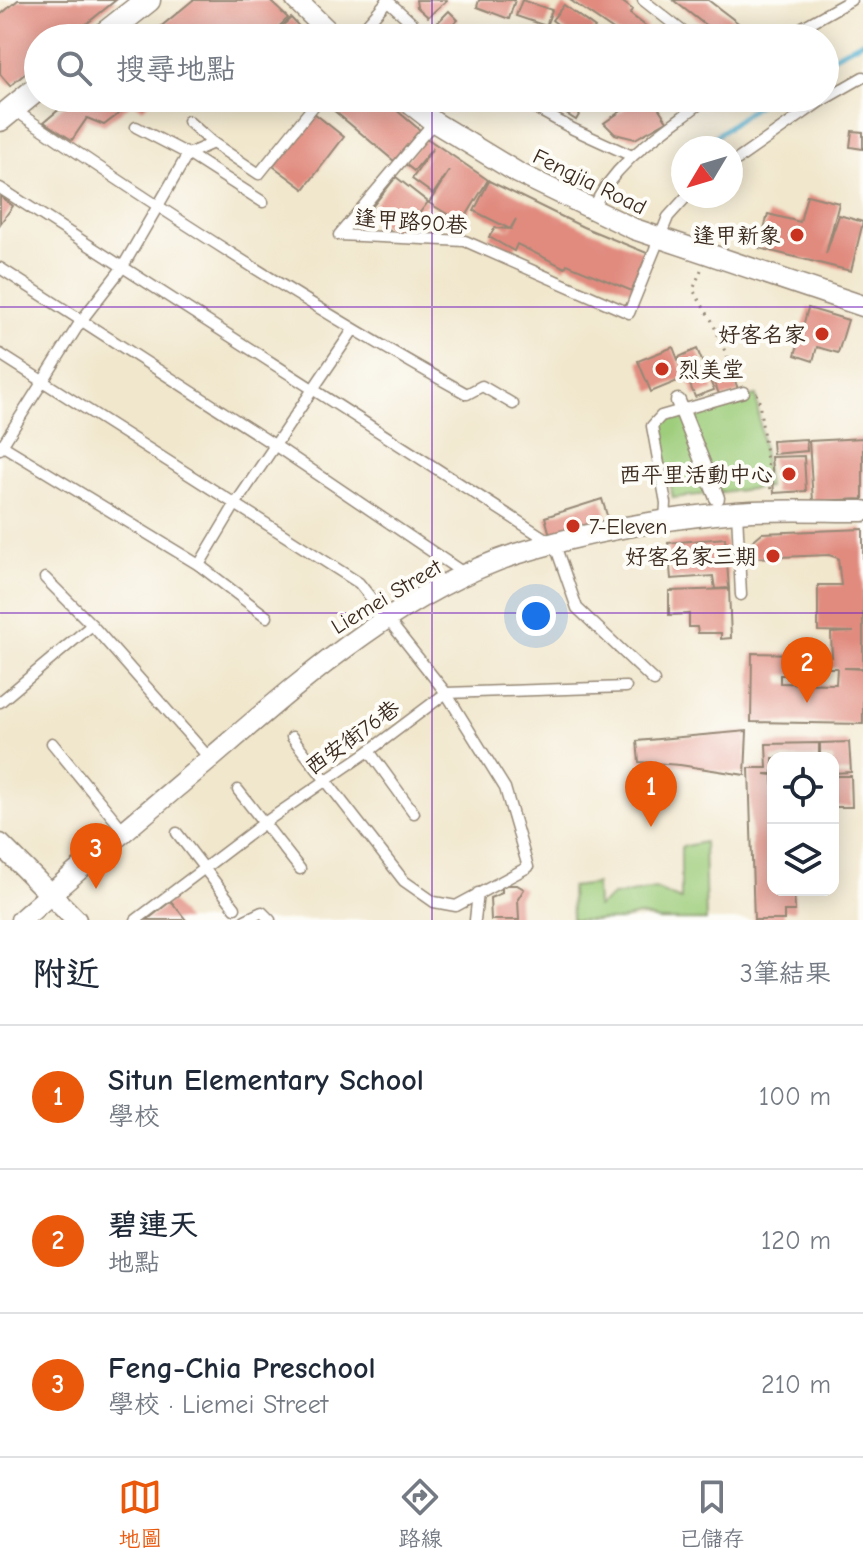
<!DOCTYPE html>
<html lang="zh-TW">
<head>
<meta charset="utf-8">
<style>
  :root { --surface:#fff; --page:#f2f2f3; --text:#1f2937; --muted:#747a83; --line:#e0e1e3; --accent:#ea580c }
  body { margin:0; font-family:"Comic Neue","LXGW WenKai TC",sans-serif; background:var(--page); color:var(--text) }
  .controls { position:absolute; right:24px; bottom:24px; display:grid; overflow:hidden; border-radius:16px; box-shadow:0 4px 20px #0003 }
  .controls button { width:72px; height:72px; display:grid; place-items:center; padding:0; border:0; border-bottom:2px solid var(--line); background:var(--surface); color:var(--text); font:40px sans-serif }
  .compass { position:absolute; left:671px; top:136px; width:72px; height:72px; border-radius:50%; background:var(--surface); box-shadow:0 4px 20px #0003; rotate:232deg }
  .you { position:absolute; left:536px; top:616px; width:28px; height:28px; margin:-20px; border:6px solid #fff; border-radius:50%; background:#1a73e8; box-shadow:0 0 0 12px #1a73e833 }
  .badge { display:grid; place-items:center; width:52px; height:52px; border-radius:50%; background:var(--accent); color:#fff; font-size:26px; font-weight:700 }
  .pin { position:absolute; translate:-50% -66px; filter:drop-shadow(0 2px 4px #0008) }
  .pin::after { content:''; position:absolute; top:42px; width:28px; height:24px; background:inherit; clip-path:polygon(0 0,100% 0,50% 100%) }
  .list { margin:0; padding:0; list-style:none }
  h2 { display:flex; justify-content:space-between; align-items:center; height:104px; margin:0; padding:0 32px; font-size:34px }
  h2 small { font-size:26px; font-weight:400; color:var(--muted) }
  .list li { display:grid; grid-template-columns:52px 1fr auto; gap:24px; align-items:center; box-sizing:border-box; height:144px; padding:0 32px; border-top:2px solid var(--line) }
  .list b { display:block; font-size:30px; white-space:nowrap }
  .list p { margin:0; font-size:26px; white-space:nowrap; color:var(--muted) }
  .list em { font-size:26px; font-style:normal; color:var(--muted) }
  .icon { flex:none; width:44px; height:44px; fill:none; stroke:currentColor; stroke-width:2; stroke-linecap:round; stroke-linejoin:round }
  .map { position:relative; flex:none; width:863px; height:920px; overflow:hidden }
  .search { position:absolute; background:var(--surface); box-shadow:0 4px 20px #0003; left:24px; right:24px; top:24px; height:88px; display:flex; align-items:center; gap:20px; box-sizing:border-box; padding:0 28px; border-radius:44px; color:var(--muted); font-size:30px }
  .sheet { height:536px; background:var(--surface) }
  nav { display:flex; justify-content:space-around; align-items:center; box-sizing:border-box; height:112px; border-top:2px solid var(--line); background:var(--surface); font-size:22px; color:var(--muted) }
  nav a { display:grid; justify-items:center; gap:4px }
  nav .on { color:var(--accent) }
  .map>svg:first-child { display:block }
  .green { fill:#9ecd7c; stroke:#6c7c4d; stroke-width:2 }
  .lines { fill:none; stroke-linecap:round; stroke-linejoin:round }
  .stream { stroke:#52b1d1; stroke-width:5 }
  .building { fill:#e18b7f }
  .service-casing { stroke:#968876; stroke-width:13 }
  .pedestrian-casing { stroke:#968876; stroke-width:17 }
  .minor-casing { stroke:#968876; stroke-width:23 }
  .tertiary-casing { stroke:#968876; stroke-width:27 }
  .path { stroke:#968876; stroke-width:3; stroke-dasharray:2 6; stroke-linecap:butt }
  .service { stroke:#fff; stroke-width:10 }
  .pedestrian { stroke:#fff; stroke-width:14 }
  .minor { stroke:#fff; stroke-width:20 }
  .tertiary { stroke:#fff; stroke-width:24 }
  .grid { fill:none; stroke:#7b2cbf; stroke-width:2; stroke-opacity:0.55 }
  .poi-dot { fill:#c8321e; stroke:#fdfcf7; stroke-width:3 }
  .labels { text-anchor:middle; stroke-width:8; stroke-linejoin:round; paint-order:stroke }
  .street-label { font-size:22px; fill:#3b2a1e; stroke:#fdfcf7 }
  .poi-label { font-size:22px; fill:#3b2a1e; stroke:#fdfcf7; text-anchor:end }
</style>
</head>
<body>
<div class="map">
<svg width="863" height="920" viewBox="0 0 863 920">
  <rect width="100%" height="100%" fill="#fdfcf7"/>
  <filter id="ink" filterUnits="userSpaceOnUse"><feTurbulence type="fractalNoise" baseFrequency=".0125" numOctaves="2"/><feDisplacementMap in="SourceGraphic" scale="16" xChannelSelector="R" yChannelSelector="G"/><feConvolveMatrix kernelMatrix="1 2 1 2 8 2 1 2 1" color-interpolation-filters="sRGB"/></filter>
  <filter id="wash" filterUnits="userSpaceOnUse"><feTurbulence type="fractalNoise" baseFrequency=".006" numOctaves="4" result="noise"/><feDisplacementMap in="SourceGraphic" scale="32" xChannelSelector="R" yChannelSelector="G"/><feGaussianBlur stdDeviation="1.8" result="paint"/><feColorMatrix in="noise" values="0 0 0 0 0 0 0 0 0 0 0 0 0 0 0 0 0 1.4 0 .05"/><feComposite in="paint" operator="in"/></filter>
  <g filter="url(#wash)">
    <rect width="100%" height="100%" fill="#f1e7cd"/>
    <g class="green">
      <path d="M756,396l12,91 -95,11 -15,-73 5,-7z"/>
      <path d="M704,842l2,78h-47l-21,-5 -18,5h-48l-1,-33 25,-3 1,23 16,-11 42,-7 26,11v-53z"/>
    </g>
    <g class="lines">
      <g class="stream">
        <path d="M825,61l38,-20"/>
        <path d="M700,148l67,-50"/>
      </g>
    </g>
    <g id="blocks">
      <g class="building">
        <path d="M18,0h98l-47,38h-31v25l-28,23 -10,-12v-59z"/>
        <path d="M193,0h76l19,18 -21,20h-120z"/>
        <path d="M416,0h31l-19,17 -11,-10z"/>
        <path d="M479,0h36l-6,19 -32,-12z"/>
        <path d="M522,0l30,10 -6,16 -30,-10z"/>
        <path d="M570,0h50l12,9 -2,5 17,13 -8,11h-14z"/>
        <path d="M673,0h35l42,32 6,-3 11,9h-45z"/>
        <path d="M564,5l31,23 -8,10h-12l-23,-18z"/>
        <path d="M449,11l9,9 -12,11 -8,-9z"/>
        <path d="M291,18l19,20h-41z"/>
        <path d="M466,28l23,1 26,9h-57z"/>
        <path d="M73,98h80l-10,11 -10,-6 -29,22 -17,-7 -15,22 -28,-18z"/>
        <path d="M329,98h53l38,32 -26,31 -69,-58z"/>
        <path d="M541,98h48l-13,22z"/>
        <path d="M640,98h12l15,23 -32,18 -20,-5 -11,-11z"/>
        <path d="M314,113l30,24 -40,52 -31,-23z"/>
        <path d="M852,131l11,1v17l-13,-2z"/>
        <path d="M425,137l63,43 -26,43 -33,-20 20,-32 -16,23 -21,-15 21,-31 -19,23 -10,-8z"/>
        <path d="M396,177l32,25 -24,31 -8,2 -29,-22z"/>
        <path d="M489,181l94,46 64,26 -15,38 -65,-27 -2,4 -48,-24 -3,7 -25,-14 6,-9 16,1 5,-10 -6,10 -36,-18z"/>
        <path d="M807,195l32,8 -13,51 13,-39 24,7 -12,49 -92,-23 9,-34 32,8z"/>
        <path d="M0,196l13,10 -13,18z"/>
        <path d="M808,308l40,12 -10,33 -21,-6 -4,14 -18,-6z"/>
        <path d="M673,347l12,31 -34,14 -13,-31z"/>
        <path d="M697,349l17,41 -19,7 -16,-40z"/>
        <path d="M730,367l9,25 -18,7 -10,-25z"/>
        <path d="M863,438v61l-50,2 -4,-60z"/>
        <path d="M806,439l1,12 -34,3 -1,-13z"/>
        <path d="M804,456l2,35 -32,2 -3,-36z"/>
        <path d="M602,499l7,23 -58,17 -6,-22z"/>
        <path d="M863,529v139h-19l19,1v55l-112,-2 1,-69 46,1 -1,21h-17v8l56,1 1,-16h-9v-11h4l-1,-24 23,-1 -36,-1v-46h23l-3,-27 -9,-3 -78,3 -1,-15 12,-10z"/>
        <path d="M725,538l4,50 -14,1 -2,-13 -42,3 -3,-36z"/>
        <path d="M729,589l2,49 -10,1v-6h-23l-1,-6h-8v-13l-20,1v-24z"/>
        <path d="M747,731l-2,44 -65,-10 -41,-3 -2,-21z"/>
        <path d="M849,742l2,30 -18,1v-15h-13v-15z"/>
        <path d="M819,743v15h-46v16h-8l8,1v115h21l1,21h-11v9h-30l-5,-152h18l-1,-24z"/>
        <path d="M833,776h18l1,31h-19z"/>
        <path d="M502,885h15l7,4 -6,10 1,21h-28l-1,-22 12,-5z"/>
        <path d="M171,901l15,19h-39z"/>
      </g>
    </g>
  </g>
  <g filter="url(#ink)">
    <use href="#blocks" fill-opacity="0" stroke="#968876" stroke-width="2"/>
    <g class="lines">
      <defs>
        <g id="service">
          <path d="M387,0l41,38"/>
          <path d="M643,0l48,38"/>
          <path d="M355,38l33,-38"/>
          <path d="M783,38l68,-38"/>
          <path d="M517,98l56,31 59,27"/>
          <path d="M13,109c148,101 297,198 454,285l15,-8 31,18"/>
          <path d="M188,121l25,22 46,31 61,-76"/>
          <path d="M434,122l-95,113 126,6 164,72 39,-96 19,-21"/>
          <path d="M136,127l52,27 75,48"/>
          <path d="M731,164l90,-63 42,-24"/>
          <path d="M0,188l555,357 22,63 77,73"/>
          <path d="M593,209c22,-50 73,-78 114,-111"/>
          <path d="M0,268l276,178 189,128"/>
          <path d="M0,354l359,229 87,110 59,95 23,79 -72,39 -22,-4 -30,-21 -112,-144"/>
          <path d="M0,444l199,121 68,52"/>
          <path d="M0,449l81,-128 41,-53 66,-114 25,-11"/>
          <path d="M737,512l4,83"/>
          <path d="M665,521l1,-18 -14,-77 9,-10 83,-24"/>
          <path d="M199,565l37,-62 117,-173"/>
          <path d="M45,578l47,47 118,134"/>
          <path d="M0,702l92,-77"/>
          <path d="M52,743l72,88"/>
          <path d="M369,751l45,62"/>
          <path d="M238,790l62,79"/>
          <path d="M177,833l58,75"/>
          <path d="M136,920l128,-97 105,-72 77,-58 180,-6"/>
          <path d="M245,920l17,-8 8,8"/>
          <path d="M475,920l3,-27"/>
        </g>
        <path id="pedestrian" d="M678,401l39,97"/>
        <g id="minor">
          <path d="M296,0l39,38"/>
          <path d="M403,98l31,24 84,51 116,56 229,77"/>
          <path d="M0,844l76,76"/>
          <path d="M21,920c62,-55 126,-108 189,-161 91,-78 190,-167 306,-205 66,-21 150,-36 220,-42 42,-3 85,-1 127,-1"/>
        </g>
        <g id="tertiary">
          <path d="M100,38l48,-38"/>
          <path d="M0,119l38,-31"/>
        </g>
      </defs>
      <use href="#service" class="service-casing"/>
      <use href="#pedestrian" class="pedestrian-casing"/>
      <use href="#minor" class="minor-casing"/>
      <use href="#tertiary" class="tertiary-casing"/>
      <g class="path">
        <path d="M701,270l-8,20 19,31 26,61"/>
        <path d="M756,394h2l13,97"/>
      </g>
      <use href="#service" class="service"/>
      <use href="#pedestrian" class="pedestrian"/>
      <use href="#minor" class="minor"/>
      <use href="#tertiary" class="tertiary"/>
    </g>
  </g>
  <path class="grid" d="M432,0v38M432,98v822M0,307h863M0,613h863"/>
  <g class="poi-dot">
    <circle cx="797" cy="235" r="8"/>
    <circle cx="822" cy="334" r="8"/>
    <circle cx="662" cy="369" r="8"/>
    <circle cx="789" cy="474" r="8"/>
    <circle cx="573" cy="526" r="8"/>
    <circle cx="773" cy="556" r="8"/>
  </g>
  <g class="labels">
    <g class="street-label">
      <text transform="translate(590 181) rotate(26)" y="8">Fengjia Road</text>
      <text transform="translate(411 221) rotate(4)" y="8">逢甲路90巷</text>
      <text transform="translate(386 596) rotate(-31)" y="8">Liemei Street</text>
      <text transform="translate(352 737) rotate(-36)" y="8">西安街76巷</text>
    </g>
    <g class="poi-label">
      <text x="781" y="243">逢甲新象</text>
      <text x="806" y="342">好客名家</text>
      <text x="678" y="377" text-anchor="start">烈美堂</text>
      <text x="773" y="482">西平里活動中心</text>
      <text x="589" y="534" text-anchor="start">7-Eleven</text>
      <text x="757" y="564">好客名家三期</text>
    </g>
  </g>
</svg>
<div class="controls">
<button><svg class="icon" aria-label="locate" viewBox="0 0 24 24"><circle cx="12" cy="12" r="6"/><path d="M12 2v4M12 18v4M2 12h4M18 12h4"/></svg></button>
<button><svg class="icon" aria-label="layers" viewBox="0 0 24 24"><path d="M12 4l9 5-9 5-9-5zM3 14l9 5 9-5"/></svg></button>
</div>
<svg class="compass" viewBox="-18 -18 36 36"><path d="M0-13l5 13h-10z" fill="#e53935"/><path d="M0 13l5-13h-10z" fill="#747a83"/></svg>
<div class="you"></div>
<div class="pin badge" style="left:651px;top:827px">1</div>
<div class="pin badge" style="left:807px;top:703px">2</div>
<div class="pin badge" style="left:96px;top:889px">3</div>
<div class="search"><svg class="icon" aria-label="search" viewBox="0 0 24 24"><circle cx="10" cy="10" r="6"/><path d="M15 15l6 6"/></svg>搜尋地點</div>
</div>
<section class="sheet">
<h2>附近<small>3筆結果</small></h2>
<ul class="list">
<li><span class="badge">1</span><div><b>Situn Elementary School</b><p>學校</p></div><em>100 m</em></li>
<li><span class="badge">2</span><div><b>碧連天</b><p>地點</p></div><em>120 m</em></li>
<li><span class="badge">3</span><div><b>Feng-Chia Preschool</b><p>學校 · Liemei Street</p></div><em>210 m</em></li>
</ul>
</section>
<nav>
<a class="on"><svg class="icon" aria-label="map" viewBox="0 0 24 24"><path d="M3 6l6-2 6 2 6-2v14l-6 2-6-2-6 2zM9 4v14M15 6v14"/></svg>地圖</a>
<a><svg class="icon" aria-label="directions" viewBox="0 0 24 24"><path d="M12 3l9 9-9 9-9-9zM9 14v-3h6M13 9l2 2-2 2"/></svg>路線</a>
<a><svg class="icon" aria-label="saved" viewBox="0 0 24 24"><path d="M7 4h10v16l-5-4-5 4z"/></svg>已儲存</a>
</nav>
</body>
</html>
